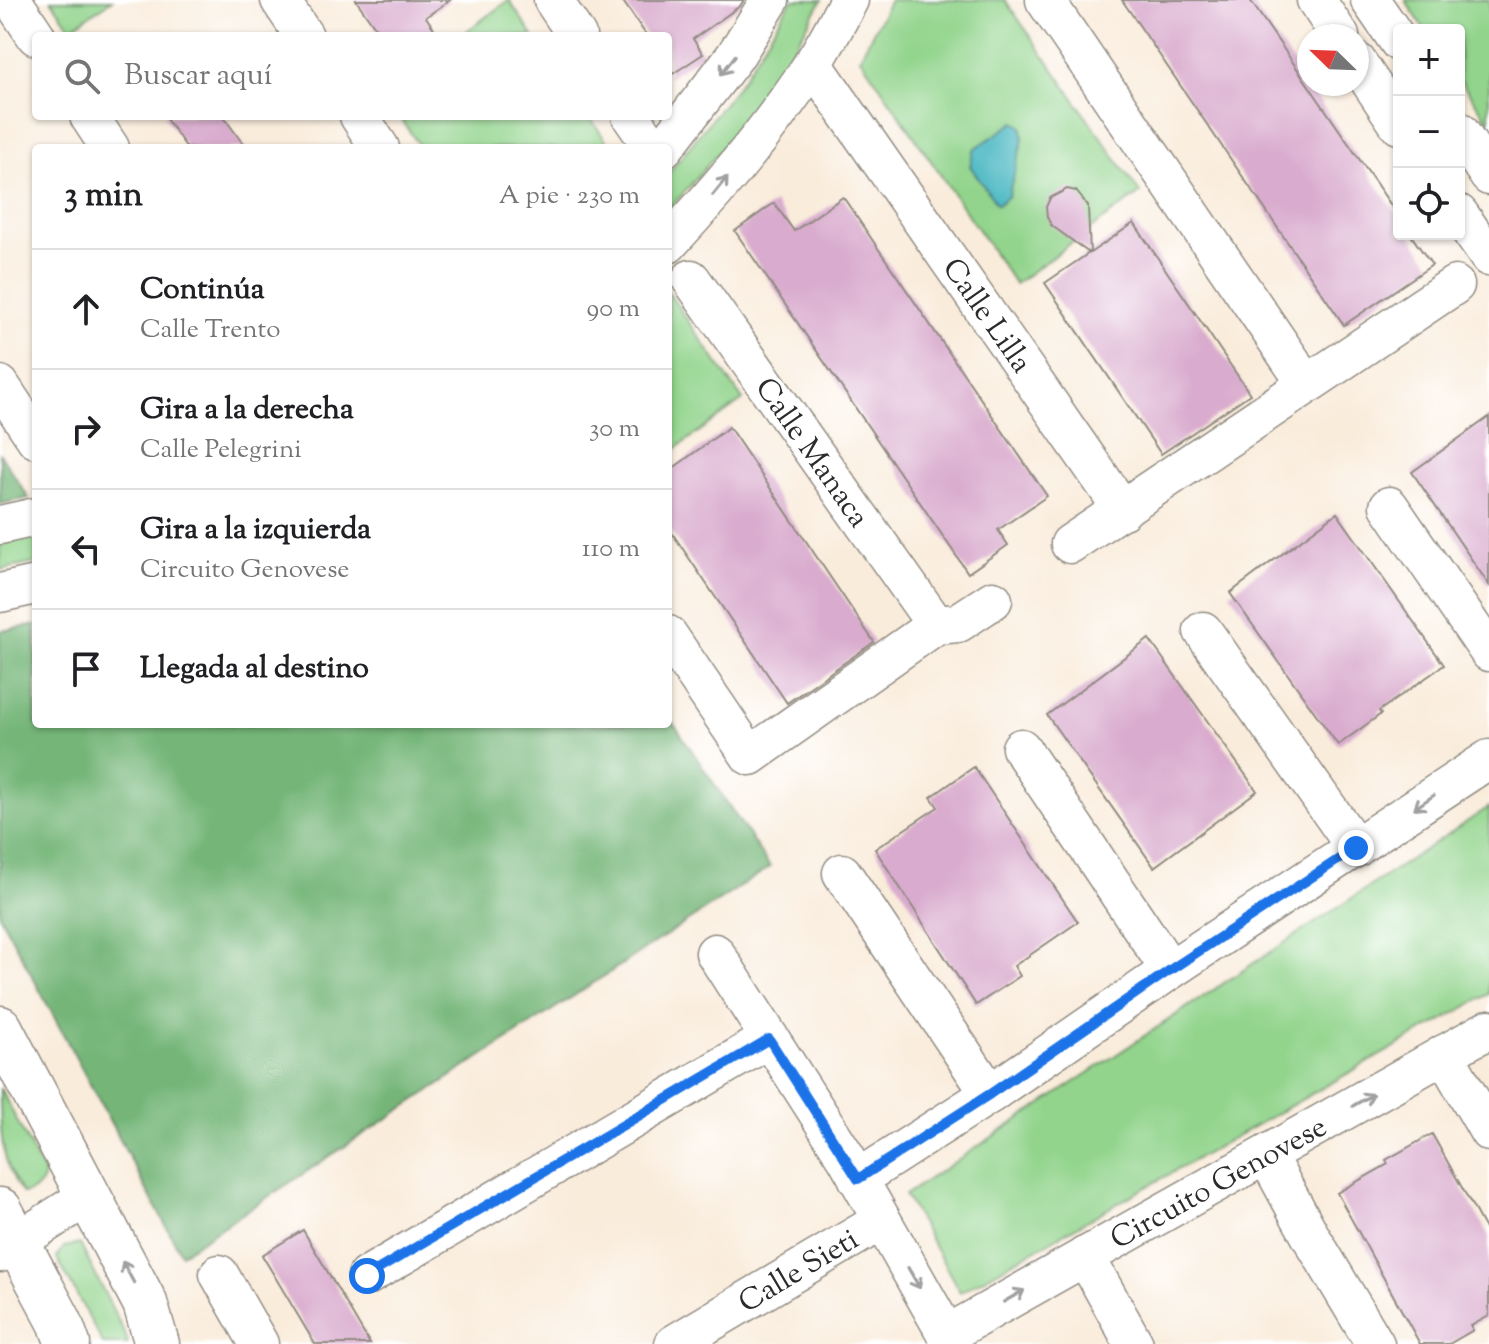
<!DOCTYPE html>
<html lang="es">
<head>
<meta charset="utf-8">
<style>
  :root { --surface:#fff; --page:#f2f2f2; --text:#202124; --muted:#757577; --line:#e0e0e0 }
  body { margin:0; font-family:"Sorts Mill Goudy",serif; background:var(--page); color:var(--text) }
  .controls { position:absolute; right:24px; top:24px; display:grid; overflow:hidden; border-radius:8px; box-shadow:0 2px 6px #0004 }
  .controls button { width:72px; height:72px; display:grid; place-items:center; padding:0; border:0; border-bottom:2px solid var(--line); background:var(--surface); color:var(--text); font:40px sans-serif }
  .compass { position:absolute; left:1297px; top:24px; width:72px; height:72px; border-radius:50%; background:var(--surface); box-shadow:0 2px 6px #0004; rotate:293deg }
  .stop { position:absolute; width:24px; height:24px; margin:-18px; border:6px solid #1a73e8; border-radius:50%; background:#fff }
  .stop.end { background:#1a73e8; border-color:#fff; box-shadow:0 2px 8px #0008 }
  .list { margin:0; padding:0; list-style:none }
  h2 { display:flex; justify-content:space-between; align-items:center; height:104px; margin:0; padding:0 32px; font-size:34px }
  h2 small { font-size:26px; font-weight:400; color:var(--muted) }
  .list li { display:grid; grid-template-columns:52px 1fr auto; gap:24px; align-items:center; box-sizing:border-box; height:120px; padding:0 32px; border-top:2px solid var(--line) }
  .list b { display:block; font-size:30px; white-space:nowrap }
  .list p { margin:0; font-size:26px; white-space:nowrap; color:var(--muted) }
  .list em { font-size:26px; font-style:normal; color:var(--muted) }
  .icon { flex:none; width:44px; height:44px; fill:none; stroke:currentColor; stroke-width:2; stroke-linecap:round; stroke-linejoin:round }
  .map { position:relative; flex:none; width:1489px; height:1344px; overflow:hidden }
  .search { position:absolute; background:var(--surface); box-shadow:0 2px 6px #0004; left:32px; top:32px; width:640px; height:88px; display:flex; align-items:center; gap:20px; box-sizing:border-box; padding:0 28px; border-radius:8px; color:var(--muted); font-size:30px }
  .panel { position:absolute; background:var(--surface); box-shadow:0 2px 6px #0004; left:32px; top:144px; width:640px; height:584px; border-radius:8px }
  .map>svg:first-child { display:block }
  .green { fill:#92d48c; stroke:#5e805c; stroke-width:2 }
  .forest { fill:#75b678; stroke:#507052; stroke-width:2 }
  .water { fill:#48b7c2; stroke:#3a7176; stroke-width:2 }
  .building { fill:#d9abce }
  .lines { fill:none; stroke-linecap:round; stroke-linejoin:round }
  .minor-casing { stroke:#928c83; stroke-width:41 }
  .major-casing { stroke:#928c83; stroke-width:47 }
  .minor { stroke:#fff; stroke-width:38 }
  .major { stroke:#fff; stroke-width:44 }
  .oneway { stroke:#a0a0a0 }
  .route { stroke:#1a73e8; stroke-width:10 }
  .labels { text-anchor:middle; stroke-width:7; stroke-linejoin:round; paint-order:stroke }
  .street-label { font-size:30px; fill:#2b2b2b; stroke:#fff }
</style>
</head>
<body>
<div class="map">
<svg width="1489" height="1344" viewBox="0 0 1489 1344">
  <rect width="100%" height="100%" fill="#fff"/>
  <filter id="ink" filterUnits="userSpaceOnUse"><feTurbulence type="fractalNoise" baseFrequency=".0125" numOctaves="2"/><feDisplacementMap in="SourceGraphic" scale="16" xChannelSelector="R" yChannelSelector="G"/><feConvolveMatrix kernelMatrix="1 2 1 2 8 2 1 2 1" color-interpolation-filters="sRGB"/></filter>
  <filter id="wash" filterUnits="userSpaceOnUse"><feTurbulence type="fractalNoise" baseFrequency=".006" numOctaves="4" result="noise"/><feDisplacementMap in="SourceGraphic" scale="32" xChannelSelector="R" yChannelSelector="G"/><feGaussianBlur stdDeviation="1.8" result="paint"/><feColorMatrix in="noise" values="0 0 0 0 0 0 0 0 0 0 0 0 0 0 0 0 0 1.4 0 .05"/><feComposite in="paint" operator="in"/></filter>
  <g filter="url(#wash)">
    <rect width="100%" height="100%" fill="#f9ecdb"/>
    <g class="green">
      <path d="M51,0h61l-41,28z"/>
      <path d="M509,0l24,36h-73z"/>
      <path d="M792,0h30c-42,75 -95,147 -154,210v-36l71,-90z"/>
      <path d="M890,0h115l135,193 -125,91 -155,-227z"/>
      <path d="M1405,0h84v122l-30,-43v-49h-34z"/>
      <path d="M399,116h190l22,32h-190z"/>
      <path d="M668,292l75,108 -75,54z"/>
      <path d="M36,536v27l-36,7v-28z"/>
      <path d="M1489,807v187l-529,298 -55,-97z"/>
      <path d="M0,1088l44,85c-1,13 -9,18 -21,21 -23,-31 -23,-65 -23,-106z"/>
      <path d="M80,1244l46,92 2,8h-25l-46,-86 7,-11z"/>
    </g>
    <g class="forest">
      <path d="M0,454l29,44 -29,6z"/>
      <path d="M36,625v99h632v-9l102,152 -589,387 -181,-338v-285z"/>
    </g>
    <path class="water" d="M1015,122l7,5 1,13 -15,57 -11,8 -27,-39 4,-17z"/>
    <g id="blocks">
      <g class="building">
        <path d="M356,0h94l-24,17 13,19h-58z"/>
        <path d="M622,0h122l-4,6 -47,33 10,15 -35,23v-41h-21z"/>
        <path d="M1122,0h128l149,217v17h11l22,31 -88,60z"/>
        <path d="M164,116h59l23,32h-59z"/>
        <path d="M1067,189l9,2 12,15 2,47 44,-30 116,171 -89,60 -116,-171 44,-30 -38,-28 -4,-8 -1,-10 4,-9z"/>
        <path d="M843,197l204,299 -49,34 10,15 -40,28 -233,-342 39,-28 20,28z"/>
        <path d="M1489,417v168l-77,-113z"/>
        <path d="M729,427l145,215 -87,61 -119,-176v-55z"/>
        <path d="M1337,513l107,152 -65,46 2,3 -43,31 -108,-152z"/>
        <path d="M1149,639l108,152 -103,76 -107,-152z"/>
        <path d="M974,767l104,155 -64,44 6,10 -44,29 -101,-156 63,-42 -7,-10z"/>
        <path d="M1432,1134l57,102v80l-18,10 2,4 -24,14h-29l-83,-151 51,-29 -2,-4z"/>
        <path d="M303,1230l67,114h-55l-53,-89z"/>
      </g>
    </g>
  </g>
  <g filter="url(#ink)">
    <use href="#blocks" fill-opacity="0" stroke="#928c83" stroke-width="2"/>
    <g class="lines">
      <defs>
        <g id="minor">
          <path d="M12,0l24,36"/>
          <path d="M280,0l24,36"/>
          <path d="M553,0l24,36"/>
          <path d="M1045,0l261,383"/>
          <path d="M1316,0l24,36"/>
          <path d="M1370,0l29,42"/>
          <path d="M1357,62l42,63"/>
          <path d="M813,64l310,446"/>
          <path d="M89,116l21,32"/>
          <path d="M359,116l21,32"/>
          <path d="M631,116l22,32"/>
          <path d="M1459,131l30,45"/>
          <path d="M664,148l71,-92 35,-56"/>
          <path d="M1459,214l30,43"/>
          <path d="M668,244c52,-56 102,-115 144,-179 14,-21 25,-43 37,-65"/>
          <path d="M691,279l245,346"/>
          <path d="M0,385l36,54"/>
          <path d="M1389,506l100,146"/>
          <path d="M0,525l36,-8"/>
          <path d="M1070,544l385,-259"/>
          <path d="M0,593l36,-8"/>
          <path d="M1203,631l153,217"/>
          <path d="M668,635l82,121 186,-131 22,-2 35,-23"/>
          <path d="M1021,748l149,222"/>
          <path d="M842,873l148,221"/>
          <path d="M715,953l131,204 106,187"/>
          <path d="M1444,1054l45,78"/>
          <path d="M1267,1156l44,81 64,107"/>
          <path d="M858,1179l132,-85 180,-124 319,-211"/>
          <path d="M0,1253l88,-57"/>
          <path d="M1085,1256l49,88"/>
          <path d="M219,1274l40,70"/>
          <path d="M367,1276l402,-237"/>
          <path d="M946,1335l543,-306"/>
          <path d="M674,1344l207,-123"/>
        </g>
        <g id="major">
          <path d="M0,1028l145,275 12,41"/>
          <path d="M0,1210l60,112 8,22"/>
        </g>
      </defs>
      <use href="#minor" class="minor-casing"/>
      <use href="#major" class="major-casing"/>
      <use href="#minor" class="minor"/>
      <use href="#major" class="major"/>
    </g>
    <defs><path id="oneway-shaft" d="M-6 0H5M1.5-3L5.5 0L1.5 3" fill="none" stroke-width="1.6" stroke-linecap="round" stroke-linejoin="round" transform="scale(2)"/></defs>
    <g class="oneway">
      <use href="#oneway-shaft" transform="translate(728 65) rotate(127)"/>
      <use href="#oneway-shaft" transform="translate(720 186) rotate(-51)"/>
      <use href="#oneway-shaft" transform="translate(1424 802) rotate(146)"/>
      <use href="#oneway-shaft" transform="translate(1363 1100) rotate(-30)"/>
      <use href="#oneway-shaft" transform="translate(128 1272) rotate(-118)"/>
      <use href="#oneway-shaft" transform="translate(914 1278) rotate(60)"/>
      <use href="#oneway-shaft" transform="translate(1014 1296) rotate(-30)"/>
    </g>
  </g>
  <g class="lines" filter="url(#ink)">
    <path class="route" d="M367,1276l402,-237 89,140 132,-85 180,-124 186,-122"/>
  </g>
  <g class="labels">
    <g class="street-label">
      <text transform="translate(988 315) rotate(55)" y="10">Calle Lilla</text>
      <text transform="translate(813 452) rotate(55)" y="10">Calle Manaca</text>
      <text transform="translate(1218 1182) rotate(-29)" y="10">Circuito Genovese</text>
      <text transform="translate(798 1270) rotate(-31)" y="10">Calle Sieti</text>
    </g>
  </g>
</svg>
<div class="controls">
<button>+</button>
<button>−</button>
<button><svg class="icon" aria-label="locate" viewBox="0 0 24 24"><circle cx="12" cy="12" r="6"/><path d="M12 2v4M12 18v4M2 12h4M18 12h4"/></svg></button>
</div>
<svg class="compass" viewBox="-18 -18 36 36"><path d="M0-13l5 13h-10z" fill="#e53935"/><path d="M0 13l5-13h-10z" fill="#757577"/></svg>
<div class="stop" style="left:367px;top:1276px"></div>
<div class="stop end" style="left:1356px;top:848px"></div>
<div class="search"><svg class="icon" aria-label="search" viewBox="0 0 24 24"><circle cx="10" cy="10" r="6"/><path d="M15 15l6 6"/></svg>Buscar aquí</div>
<section class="panel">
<h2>3 min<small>A pie · 230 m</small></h2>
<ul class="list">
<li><svg class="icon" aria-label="ahead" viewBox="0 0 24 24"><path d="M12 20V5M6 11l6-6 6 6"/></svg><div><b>Continúa</b><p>Calle Trento</p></div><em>90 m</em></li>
<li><svg class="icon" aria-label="right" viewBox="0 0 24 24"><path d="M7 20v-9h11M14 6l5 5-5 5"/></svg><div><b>Gira a la derecha</b><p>Calle Pelegrini</p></div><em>30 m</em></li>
<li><svg class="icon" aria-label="left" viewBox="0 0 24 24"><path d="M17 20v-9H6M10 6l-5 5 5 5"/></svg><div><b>Gira a la izquierda</b><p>Circuito Genovese</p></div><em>110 m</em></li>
<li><svg class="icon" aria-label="arrive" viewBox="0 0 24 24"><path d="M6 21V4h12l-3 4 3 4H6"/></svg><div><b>Llegada al destino</b></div></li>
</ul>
</section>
</div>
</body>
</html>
